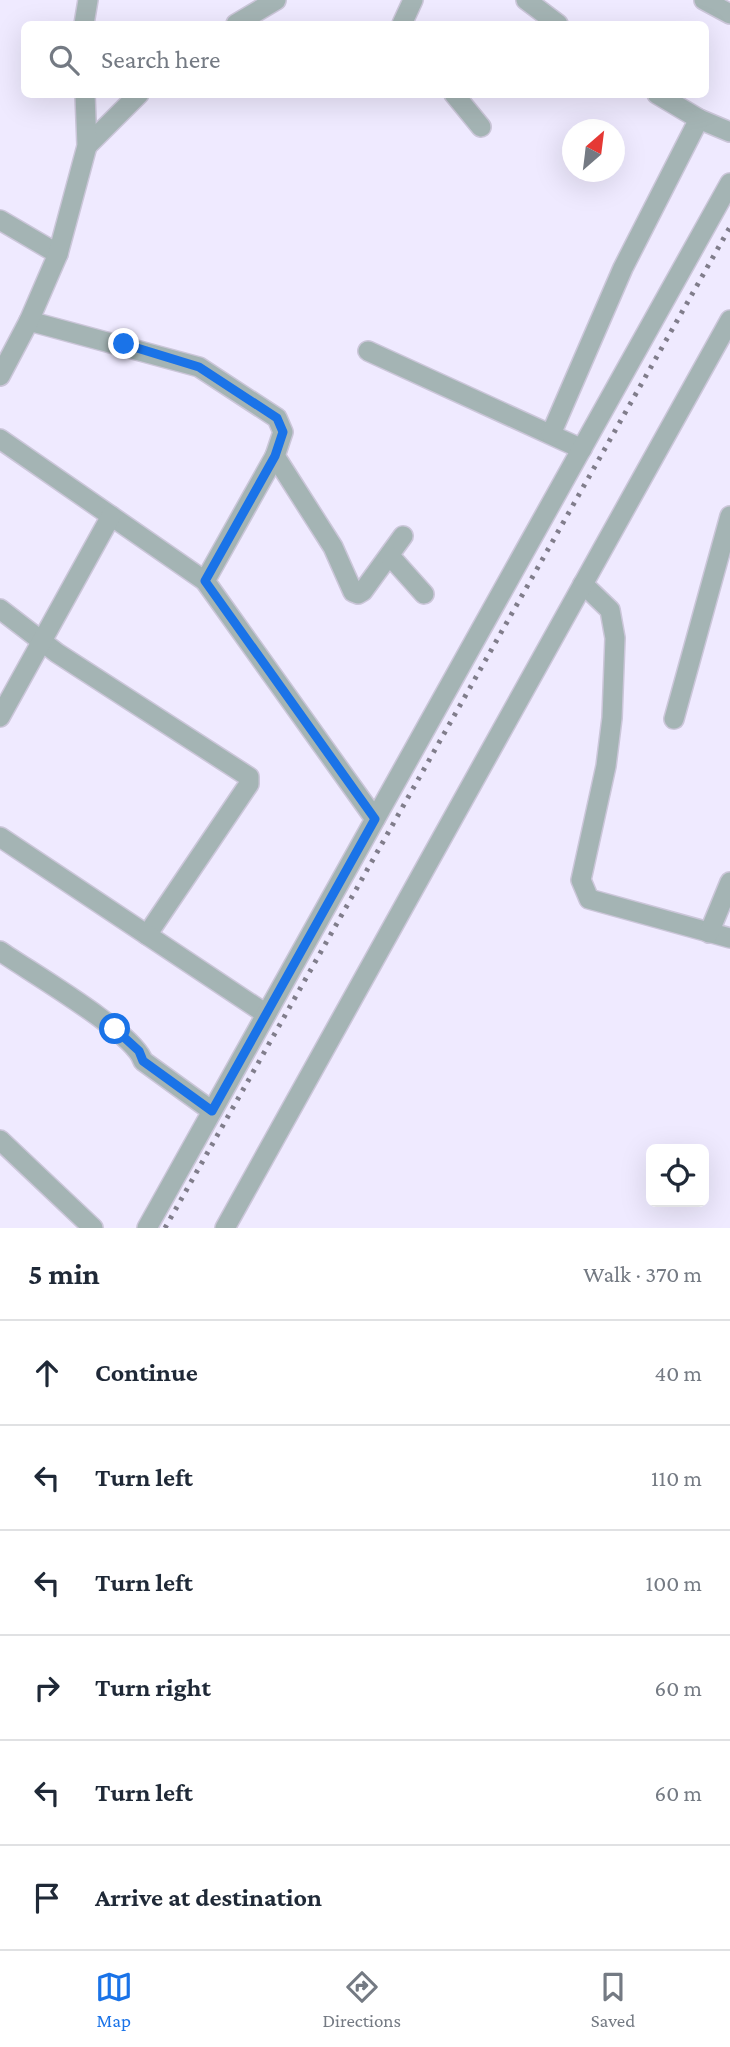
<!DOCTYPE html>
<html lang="en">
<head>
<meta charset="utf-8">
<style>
  :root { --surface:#fff; --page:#f6f6f7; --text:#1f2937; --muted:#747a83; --line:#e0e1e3; --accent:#1a73e8 }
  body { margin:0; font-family:"Crimson Pro",serif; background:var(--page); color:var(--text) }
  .controls { position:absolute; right:21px; bottom:21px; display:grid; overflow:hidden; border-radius:10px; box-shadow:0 7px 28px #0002 }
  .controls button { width:63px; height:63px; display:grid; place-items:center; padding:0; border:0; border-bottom:2px solid var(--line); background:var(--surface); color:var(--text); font:35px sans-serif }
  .compass { position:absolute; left:562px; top:119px; width:63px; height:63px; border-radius:50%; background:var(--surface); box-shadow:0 7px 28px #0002; rotate:28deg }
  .stop { position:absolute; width:21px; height:21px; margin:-16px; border:5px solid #1a73e8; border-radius:50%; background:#fff }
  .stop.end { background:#1a73e8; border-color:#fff; box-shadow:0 2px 7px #0008 }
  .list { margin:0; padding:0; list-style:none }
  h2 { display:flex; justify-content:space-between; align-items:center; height:91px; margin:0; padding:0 28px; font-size:30px }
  h2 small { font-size:23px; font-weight:400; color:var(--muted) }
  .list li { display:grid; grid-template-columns:46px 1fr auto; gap:21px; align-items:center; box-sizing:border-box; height:105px; padding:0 28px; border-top:2px solid var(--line) }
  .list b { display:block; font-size:26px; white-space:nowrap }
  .list em { font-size:23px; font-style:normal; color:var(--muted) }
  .icon { flex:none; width:38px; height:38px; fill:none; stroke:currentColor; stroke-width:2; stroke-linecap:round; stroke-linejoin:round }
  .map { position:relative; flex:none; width:730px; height:1228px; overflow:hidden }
  .search { position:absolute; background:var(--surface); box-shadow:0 7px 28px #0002; left:21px; right:21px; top:21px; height:77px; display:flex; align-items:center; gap:18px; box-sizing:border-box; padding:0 24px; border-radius:10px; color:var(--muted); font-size:26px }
  .sheet { height:721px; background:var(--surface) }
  nav { display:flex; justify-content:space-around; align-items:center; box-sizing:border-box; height:98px; border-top:2px solid var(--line); background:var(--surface); font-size:19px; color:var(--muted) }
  nav a { display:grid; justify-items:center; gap:4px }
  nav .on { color:var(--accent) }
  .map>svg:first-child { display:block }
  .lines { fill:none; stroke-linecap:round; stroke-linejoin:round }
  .minor-casing { stroke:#cbc6d9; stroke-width:22 }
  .minor { stroke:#a4b4b4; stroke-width:19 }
  .rail { stroke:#807d8b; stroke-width:5; stroke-dasharray:3.5 7; stroke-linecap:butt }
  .route { stroke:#1a73e8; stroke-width:9 }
</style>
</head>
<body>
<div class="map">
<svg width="730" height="1228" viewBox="0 0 730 1228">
  <rect width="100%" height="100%" fill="#efeaff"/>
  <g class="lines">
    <defs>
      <g id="minor">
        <path d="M526,0l32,24"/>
        <path d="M704,0l26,14"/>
        <path d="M84,24l4,-24"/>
        <path d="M236,24l40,-24"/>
        <path d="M402,24l11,-24"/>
        <path d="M454,94l27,33"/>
        <path d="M657,94l42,25 31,13"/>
        <path d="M87,146l52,-52"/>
        <path d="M0,220l58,34"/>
        <path d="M29,321l170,46 78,51 6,14 -8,24 -70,125"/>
        <path d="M368,351l214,98"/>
        <path d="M0,376l29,-55 29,-67 29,-108 -2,-52"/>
        <path d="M551,434l72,-166 76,-149"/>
        <path d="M0,439l205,142 170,238"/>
        <path d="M275,456l58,91 20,45 5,2 5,-3 40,-55"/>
        <path d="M390,556l34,38"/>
        <path d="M583,584l27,26 5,28 -3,80 -6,48 -25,114 8,19 141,39"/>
        <path d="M0,609l57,44 192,124v7l-102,151"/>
        <path d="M0,717l111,-201"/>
        <path d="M674,719l56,-203"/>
        <path d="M0,837l266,177"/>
        <path d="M709,933l21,-51"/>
        <path d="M0,951c30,21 134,81 143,110l69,50"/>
        <path d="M0,1140l93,88"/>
        <path d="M147,1228l583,-1045"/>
        <path d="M225,1228l505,-908"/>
      </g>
    </defs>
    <use href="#minor" class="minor-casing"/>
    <use href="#minor" class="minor"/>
    <path class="rail" d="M165,1228l565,-1001"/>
  </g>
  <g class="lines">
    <path class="route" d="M115,1029l24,22 4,10 69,50 163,-292 -170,-238 70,-125 8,-24 -6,-14 -78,-51 -75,-23"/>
  </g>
</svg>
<div class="controls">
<button><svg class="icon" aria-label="locate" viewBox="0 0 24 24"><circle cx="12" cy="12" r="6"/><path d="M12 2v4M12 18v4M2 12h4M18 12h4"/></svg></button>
</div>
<svg class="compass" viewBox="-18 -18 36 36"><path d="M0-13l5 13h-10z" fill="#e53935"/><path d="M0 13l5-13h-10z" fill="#747a83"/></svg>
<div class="stop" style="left:115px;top:1029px"></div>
<div class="stop end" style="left:124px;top:344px"></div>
<div class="search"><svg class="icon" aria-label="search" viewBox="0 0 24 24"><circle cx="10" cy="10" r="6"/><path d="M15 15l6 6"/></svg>Search here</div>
</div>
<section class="sheet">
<h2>5 min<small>Walk · 370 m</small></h2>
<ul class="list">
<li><svg class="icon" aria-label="ahead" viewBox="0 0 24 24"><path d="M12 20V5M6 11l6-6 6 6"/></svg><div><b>Continue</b></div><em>40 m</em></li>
<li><svg class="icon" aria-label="left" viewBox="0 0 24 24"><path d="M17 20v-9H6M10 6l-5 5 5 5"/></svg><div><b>Turn left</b></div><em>110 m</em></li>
<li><svg class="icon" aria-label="left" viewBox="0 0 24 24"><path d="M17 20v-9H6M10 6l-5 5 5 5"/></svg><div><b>Turn left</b></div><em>100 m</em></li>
<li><svg class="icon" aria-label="right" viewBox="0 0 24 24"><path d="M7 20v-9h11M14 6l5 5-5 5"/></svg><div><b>Turn right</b></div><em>60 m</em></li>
<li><svg class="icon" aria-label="left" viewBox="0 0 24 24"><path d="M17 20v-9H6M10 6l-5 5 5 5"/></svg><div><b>Turn left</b></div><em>60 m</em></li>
<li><svg class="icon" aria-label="arrive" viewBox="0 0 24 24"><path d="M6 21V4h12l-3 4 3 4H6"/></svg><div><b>Arrive at destination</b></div></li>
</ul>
</section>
<nav>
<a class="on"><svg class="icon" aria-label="map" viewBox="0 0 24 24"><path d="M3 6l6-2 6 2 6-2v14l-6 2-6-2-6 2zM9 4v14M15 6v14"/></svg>Map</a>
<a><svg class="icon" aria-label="directions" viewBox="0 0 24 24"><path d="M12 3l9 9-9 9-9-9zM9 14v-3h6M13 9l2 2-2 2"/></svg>Directions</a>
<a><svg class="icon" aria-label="saved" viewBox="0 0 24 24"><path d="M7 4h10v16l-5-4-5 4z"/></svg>Saved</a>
</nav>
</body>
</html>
